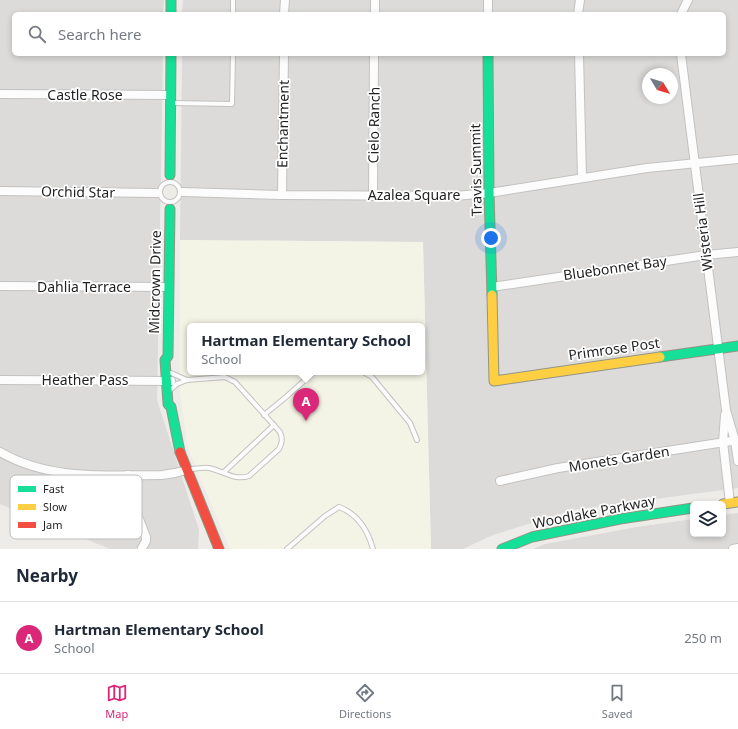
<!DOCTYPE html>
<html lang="en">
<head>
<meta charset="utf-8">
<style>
  :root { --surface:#fff; --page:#f2f2f3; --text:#1f2937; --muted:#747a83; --line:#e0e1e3; --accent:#db2777 }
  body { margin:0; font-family:"Noto Sans",sans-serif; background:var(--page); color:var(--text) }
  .controls { position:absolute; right:12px; bottom:12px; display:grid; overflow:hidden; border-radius:6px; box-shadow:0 2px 6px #0003 }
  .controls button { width:36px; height:36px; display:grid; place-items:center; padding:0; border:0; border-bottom:1px solid var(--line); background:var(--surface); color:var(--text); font:20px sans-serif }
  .compass { position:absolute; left:642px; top:68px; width:36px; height:36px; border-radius:50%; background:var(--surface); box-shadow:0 2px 6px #0003; rotate:128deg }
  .you { position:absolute; left:491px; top:238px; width:14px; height:14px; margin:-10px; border:3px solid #fff; border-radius:50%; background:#1a73e8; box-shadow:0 0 0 6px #1a73e833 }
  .badge { display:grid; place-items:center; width:26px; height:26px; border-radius:50%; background:var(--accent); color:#fff; font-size:13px; font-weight:700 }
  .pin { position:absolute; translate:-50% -33px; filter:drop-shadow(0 1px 2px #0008) }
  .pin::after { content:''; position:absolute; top:21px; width:14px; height:12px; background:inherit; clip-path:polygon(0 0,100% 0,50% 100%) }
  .popup { position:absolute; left:187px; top:323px; width:238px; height:52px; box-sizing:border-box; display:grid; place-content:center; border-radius:6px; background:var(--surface); filter:drop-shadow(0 1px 3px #0005); font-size:13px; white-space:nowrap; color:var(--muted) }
  .popup b { font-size:15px; color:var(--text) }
  .popup::after { content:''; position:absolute; left:50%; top:100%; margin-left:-8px; border:8px solid transparent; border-top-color:var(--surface) }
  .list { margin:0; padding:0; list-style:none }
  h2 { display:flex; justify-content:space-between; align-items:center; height:52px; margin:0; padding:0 16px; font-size:17px }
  h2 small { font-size:13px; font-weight:400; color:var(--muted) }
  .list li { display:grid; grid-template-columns:26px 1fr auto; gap:12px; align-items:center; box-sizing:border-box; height:72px; padding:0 16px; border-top:1px solid var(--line) }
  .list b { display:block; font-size:15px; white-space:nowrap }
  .list p { margin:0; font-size:13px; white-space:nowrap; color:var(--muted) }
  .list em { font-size:13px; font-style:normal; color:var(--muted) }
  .icon { flex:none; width:22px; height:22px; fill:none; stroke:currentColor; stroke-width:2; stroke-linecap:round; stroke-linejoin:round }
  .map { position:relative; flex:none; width:738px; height:549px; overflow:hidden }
  .search { position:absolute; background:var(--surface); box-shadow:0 2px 6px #0003; left:12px; right:12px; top:12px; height:44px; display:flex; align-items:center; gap:10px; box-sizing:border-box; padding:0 14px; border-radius:6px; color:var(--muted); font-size:15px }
  .sheet { height:124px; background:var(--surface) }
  nav { display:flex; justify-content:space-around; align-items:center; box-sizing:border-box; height:56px; border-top:1px solid var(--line); background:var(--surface); font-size:11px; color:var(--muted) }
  nav a { display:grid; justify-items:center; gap:2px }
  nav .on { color:var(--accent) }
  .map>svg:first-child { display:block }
  .residential { fill:#dcdbda; fill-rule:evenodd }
  .education { fill:#f4f4e6; fill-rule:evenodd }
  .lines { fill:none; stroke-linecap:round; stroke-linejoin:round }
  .lane-casing { stroke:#c3c2c1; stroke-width:6 }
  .street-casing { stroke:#c3c2c1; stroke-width:10 }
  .fast-casing { stroke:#929583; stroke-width:11 }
  .slow-casing { stroke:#929583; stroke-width:11 }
  .jam-casing { stroke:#929583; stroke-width:11 }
  .lane { stroke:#fcfcfc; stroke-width:4 }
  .street { stroke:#fcfcfc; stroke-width:8 }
  .fast { stroke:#16e098; stroke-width:9 }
  .slow { stroke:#ffcf43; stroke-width:9 }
  .jam { stroke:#f24e42; stroke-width:9 }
  .labels { text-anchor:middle; stroke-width:3.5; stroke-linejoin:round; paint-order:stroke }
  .street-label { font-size:14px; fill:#1f1f1f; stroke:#fff }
  .key { fill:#fff; stroke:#bcbcbc; stroke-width:1 }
  .key-label { font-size:11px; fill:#1f1f1f }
</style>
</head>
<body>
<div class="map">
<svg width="738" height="549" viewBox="0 0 738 549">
  <rect width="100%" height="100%" fill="#edece9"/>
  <g class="residential">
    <path d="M0,0h164l-1,14h-149v40h149l-6,346 42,130 -1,19h-88l-110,-45z"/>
    <path d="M183,0h555v488l-165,22 -80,25 -30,14h-32l-8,-307 -243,-2 2,-186h542v-40h-542zM648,74h24v24h-24z"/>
    <path d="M738,513v36h-205l12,-5 92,-17 56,-8v15h30v-19z"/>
  </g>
  <path class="education" d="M180,240l243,2 8,307h-201l-42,-101 -8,-55zM190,326h232v46h-232z"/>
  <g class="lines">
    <defs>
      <g id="lane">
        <path d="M233,14v-14"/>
        <path d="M172,103l60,1 1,-50"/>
        <circle cx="170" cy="192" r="10"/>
        <path d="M363,372l9,5 38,46 7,17"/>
        <path d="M171,373l16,7 38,-3 10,5 45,50c3,7 2,11 -1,17l-30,27c-15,5 -25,-5 -40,-8 -6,-1 -15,1 -22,2"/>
        <path d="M169,391l8,-7 10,-4"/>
        <path d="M264,415l22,-18 28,-25"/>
        <path d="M224,472l50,-47"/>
        <path d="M287,549l38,-33 14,-9c19,7 29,24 34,42"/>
      </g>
      <g id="street">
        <path d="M488,0v14"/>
        <path d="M284,14l1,-14"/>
        <path d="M375,14v-14"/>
        <path d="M578,14l2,-14"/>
        <path d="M681,14l7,-14"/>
        <path d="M579,54l3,124"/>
        <path d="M681,54l45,356 9,31 3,20"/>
        <path d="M0,94l171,1"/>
        <path d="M0,191l157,2"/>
        <path d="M183,192l99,3 173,1 34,-3 158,-25 91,-9"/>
        <path d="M282,195l2,-141"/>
        <path d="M373,196l1,-142"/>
        <path d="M0,286l169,1"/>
        <path d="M492,287l214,-32 32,-3"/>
        <path d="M0,380l171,1"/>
        <path d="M725,415l-2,27 7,61"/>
        <path d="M0,452c50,29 106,23 162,23l13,-2 11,-3"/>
        <path d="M128,475l4,26 14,36v4l-4,7"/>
        <path d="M500,481l58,-13 180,-28"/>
        <path d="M733,549l5,-1"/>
      </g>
      <g id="fast">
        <path d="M171,0v14"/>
        <path d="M488,54l1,139 3,102"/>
        <path d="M170,175l1,-121"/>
        <path d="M170,209l-2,147 -3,4 3,44 3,3 9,45"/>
        <path d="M660,357l78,-11"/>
        <path d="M502,549l30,-12 88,-18 73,-11"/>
      </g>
      <g id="slow">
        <path d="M492,295l2,86 166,-24"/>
        <path d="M723,504l15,-2"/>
      </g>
      <path id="jam" d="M180,452l39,97"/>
    </defs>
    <use href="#lane" class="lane-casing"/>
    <use href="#street" class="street-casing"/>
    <use href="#fast" class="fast-casing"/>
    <use href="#slow" class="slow-casing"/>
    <use href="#jam" class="jam-casing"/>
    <use href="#lane" class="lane"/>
    <use href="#street" class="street"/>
    <use href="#fast" class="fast"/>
    <use href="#slow" class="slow"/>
    <use href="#jam" class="jam"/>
  </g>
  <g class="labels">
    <g class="street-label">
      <text x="85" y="100">Castle Rose</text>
      <text transform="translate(283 124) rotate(-89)" y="5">Enchantment</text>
      <text transform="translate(374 125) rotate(-89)" y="5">Cielo Ranch</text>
      <text transform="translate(476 170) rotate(-91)" y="5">Travis Summit</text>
      <text transform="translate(78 192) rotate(1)" y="5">Orchid Star</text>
      <text x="414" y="200">Azalea Square</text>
      <text transform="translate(703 232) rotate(-97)" y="5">Wisteria Hill</text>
      <text transform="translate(615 268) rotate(-8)" y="5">Bluebonnet Bay</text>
      <text transform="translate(155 282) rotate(-89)" y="5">Midcrown Drive</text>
      <text x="84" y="292">Dahlia Terrace</text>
      <text transform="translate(614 349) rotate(-8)" y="5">Primrose Post</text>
      <text x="85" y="385">Heather Pass</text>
      <text transform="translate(619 459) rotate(-9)" y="5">Monets Garden</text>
      <text transform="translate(594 512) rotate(-11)" y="5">Woodlake Parkway</text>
    </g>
  </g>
  <rect x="10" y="475" width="132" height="64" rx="6" class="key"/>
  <rect x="18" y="486" width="18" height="6" fill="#16e098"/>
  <rect x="18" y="504" width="18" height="6" fill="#ffcf43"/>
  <rect x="18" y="522" width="18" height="6" fill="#f24e42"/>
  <g class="key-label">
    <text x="43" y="493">Fast</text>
    <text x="43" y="511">Slow</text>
    <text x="43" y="529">Jam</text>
  </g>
</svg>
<div class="controls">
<button><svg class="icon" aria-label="layers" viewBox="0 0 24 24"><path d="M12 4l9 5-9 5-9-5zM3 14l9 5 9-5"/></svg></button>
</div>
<svg class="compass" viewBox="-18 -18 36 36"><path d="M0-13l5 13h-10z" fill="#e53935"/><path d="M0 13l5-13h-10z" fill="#747a83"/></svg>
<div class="you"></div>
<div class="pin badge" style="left:306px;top:421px">A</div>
<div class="popup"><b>Hartman Elementary School</b>School</div>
<div class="search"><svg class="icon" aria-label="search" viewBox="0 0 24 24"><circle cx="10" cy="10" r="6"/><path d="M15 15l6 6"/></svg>Search here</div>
</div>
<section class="sheet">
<h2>Nearby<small></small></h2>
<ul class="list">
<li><span class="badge">A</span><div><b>Hartman Elementary School</b><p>School</p></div><em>250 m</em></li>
</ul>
</section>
<nav>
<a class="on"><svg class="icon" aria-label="map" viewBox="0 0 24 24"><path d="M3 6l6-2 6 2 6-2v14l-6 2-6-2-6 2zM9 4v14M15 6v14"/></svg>Map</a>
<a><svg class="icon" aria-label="directions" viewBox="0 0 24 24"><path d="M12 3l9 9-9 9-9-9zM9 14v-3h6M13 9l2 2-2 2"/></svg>Directions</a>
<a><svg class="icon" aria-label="saved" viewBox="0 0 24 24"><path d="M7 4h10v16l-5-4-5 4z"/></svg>Saved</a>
</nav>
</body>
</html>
